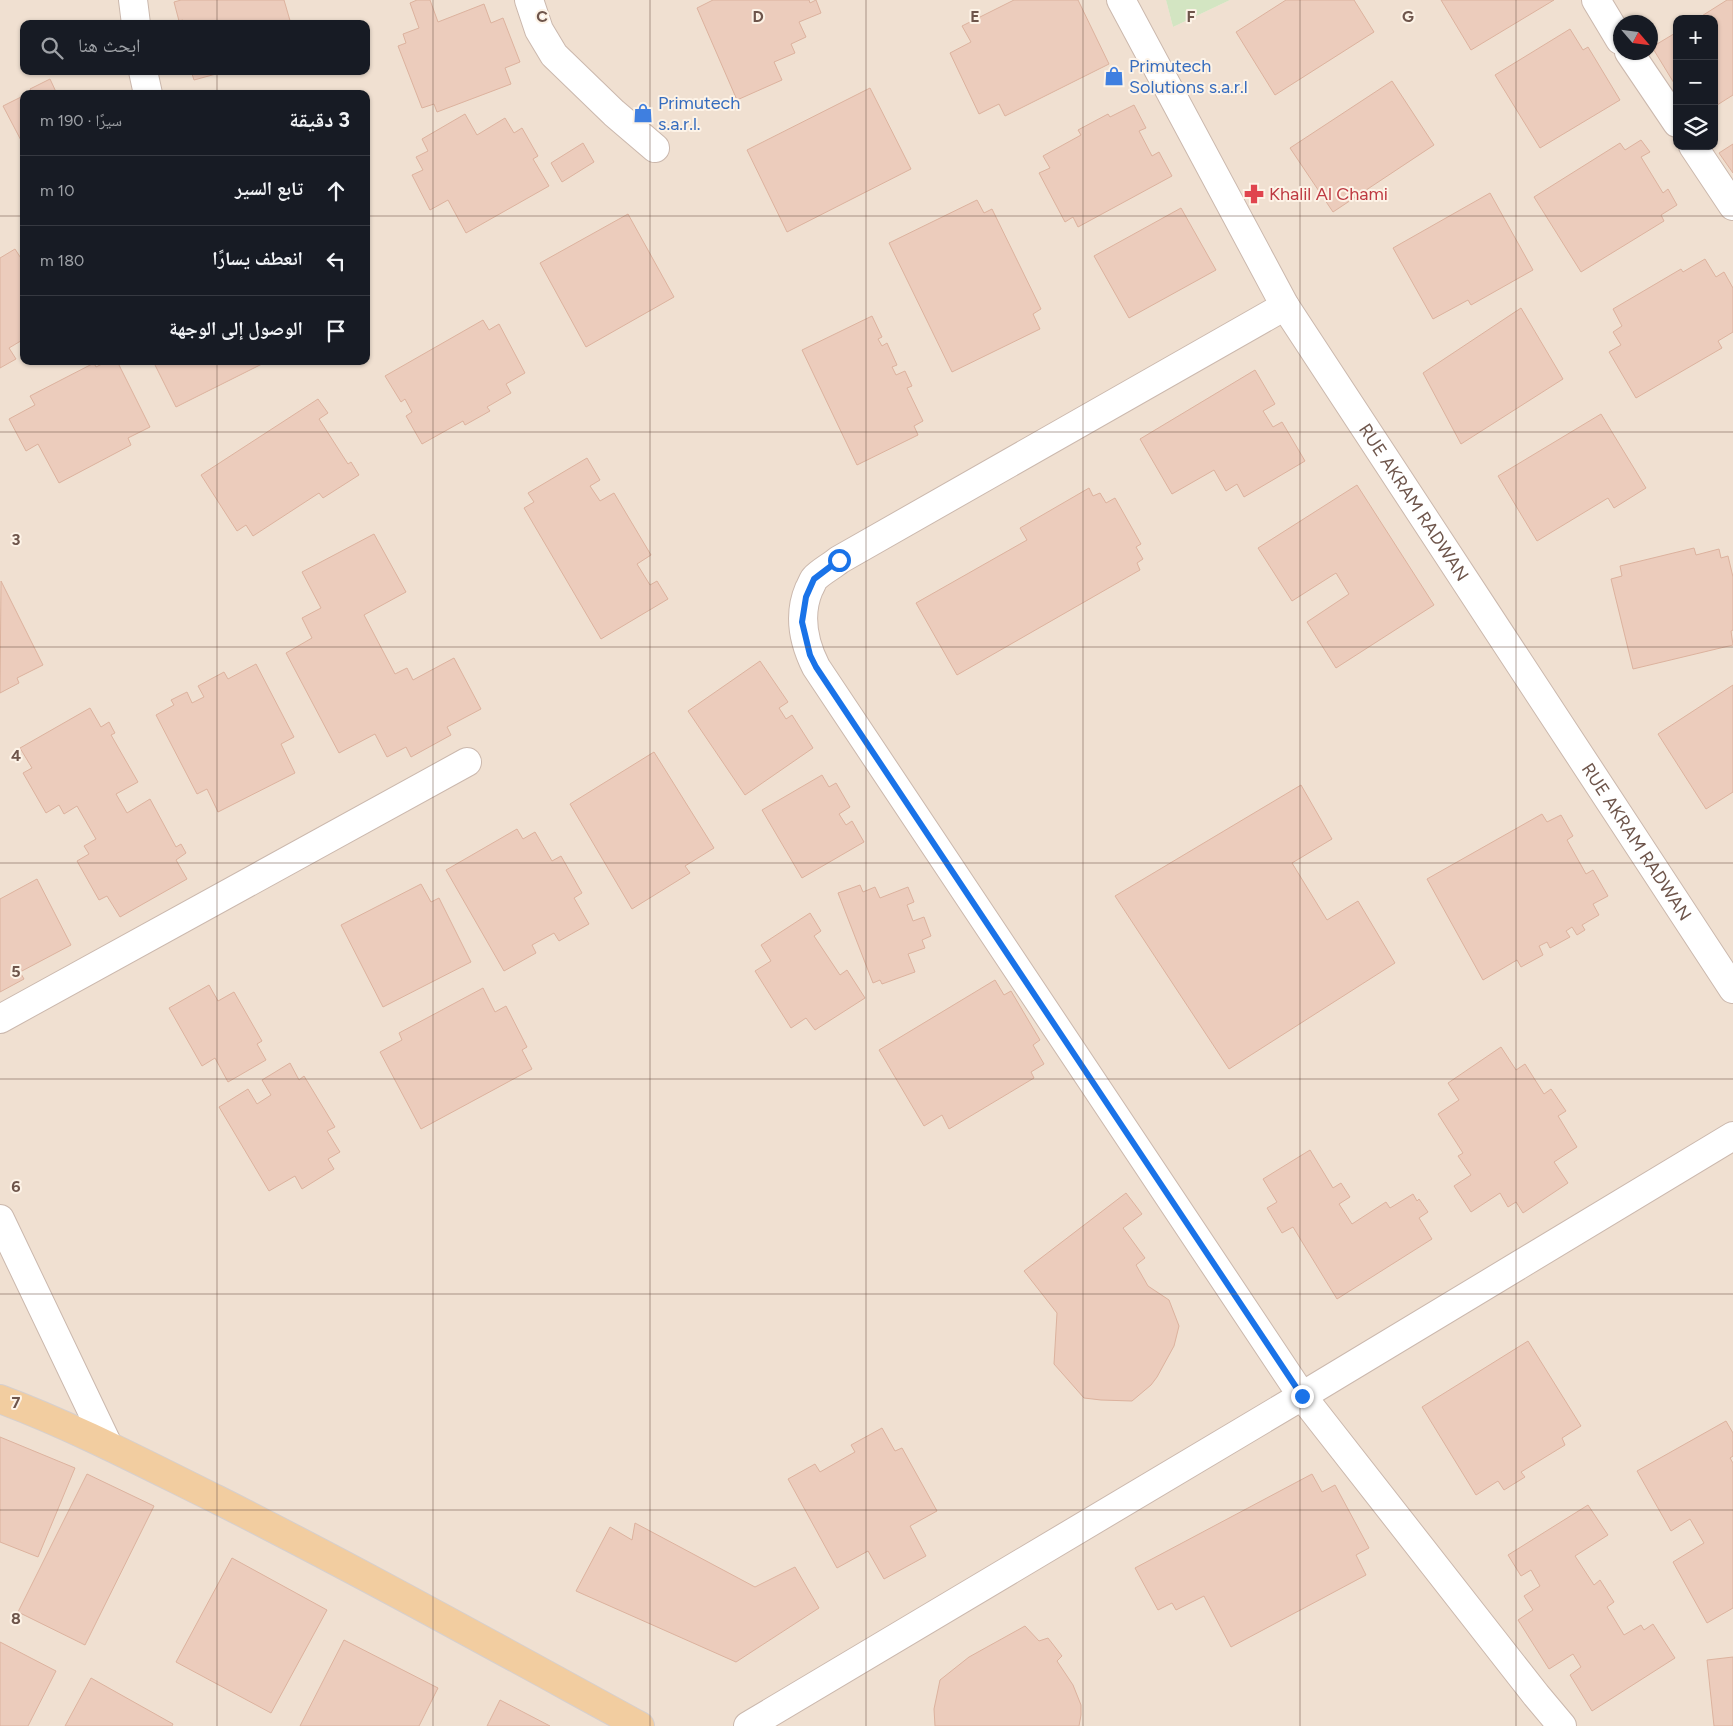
<!DOCTYPE html>
<html lang="ar">
<head>
<meta charset="utf-8">
<style>
  :root { --surface:#171b24; --page:#20242c; --text:#f1f3f6; --muted:#9ea1a6; --line:#363941 }
  body { margin:0; font-family:Figtree,"Noto Naskh Arabic",sans-serif; background:var(--page); color:var(--text); direction:rtl }
  .controls { position:absolute; right:15px; top:15px; display:grid; overflow:hidden; border-radius:10px; box-shadow:0 1px 4px #0004 }
  .controls button { width:45px; height:45px; display:grid; place-items:center; padding:0; border:0; border-bottom:1px solid var(--line); background:var(--surface); color:var(--text); font:25px sans-serif }
  .compass { position:absolute; left:1613px; top:15px; width:45px; height:45px; border-radius:50%; background:var(--surface); box-shadow:0 1px 4px #0004; rotate:118deg }
  .stop { position:absolute; width:15px; height:15px; margin:-11px; border:4px solid #1a73e8; border-radius:50%; background:#fff }
  .stop.end { background:#1a73e8; border-color:#fff; box-shadow:0 1px 5px #0008 }
  .list { margin:0; padding:0; list-style:none }
  h2 { display:flex; justify-content:space-between; align-items:center; height:65px; margin:0; padding:0 20px; font-size:21px }
  h2 small { font-size:16px; font-weight:400; color:var(--muted) }
  .list li { display:grid; grid-template-columns:32px 1fr auto; gap:15px; align-items:center; box-sizing:border-box; height:70px; padding:0 20px; border-top:1px solid var(--line) }
  .list b { display:block; font-size:19px; white-space:nowrap }
  .list em { font-size:16px; font-style:normal; color:var(--muted) }
  .icon { flex:none; width:28px; height:28px; fill:none; stroke:currentColor; stroke-width:2; stroke-linecap:round; stroke-linejoin:round }
  .map { position:relative; flex:none; width:1733px; height:1726px; overflow:hidden; direction:ltr }
  .search { position:absolute; background:var(--surface); box-shadow:0 1px 4px #0004; left:20px; top:20px; width:350px; height:55px; display:flex; align-items:center; gap:12px; box-sizing:border-box; padding:0 18px; border-radius:10px; color:var(--muted); font-size:19px }
  .panel { position:absolute; background:var(--surface); box-shadow:0 1px 4px #0004; left:20px; top:90px; width:350px; height:275px; border-radius:10px; direction:rtl }
  .map>svg:first-child { display:block }
  .residential { fill:#f0e0d1; fill-rule:evenodd }
  .green { fill:#d3e5c2 }
  .building { fill:#ecccbc; stroke:#dcb29e }
  .lines { fill:none; stroke-linecap:round; stroke-linejoin:round }
  .street-casing { stroke:#cbb8ad; stroke-width:30 }
  .primary-casing { stroke:#d6cfcd; stroke-width:30 }
  .street { stroke:#fff; stroke-width:28 }
  .primary { stroke:#f2cda0; stroke-width:28 }
  .route { stroke:#1a73e8; stroke-width:6 }
  .grid { fill:none; stroke:#6e554b; stroke-width:1; stroke-opacity:0.55 }
  .labels { text-anchor:middle; stroke-width:4; stroke-linejoin:round; paint-order:stroke }
  .shop-label { font-size:18px; fill:#366cbe; stroke:#fdf3e7; text-anchor:start }
  .health-label { font-size:18px; fill:#be3a42; stroke:#fdf3e7; text-anchor:start }
  .street-label { font-size:18px; fill:#6e554b; stroke:#fdf3e7 }
  .grid-label { font-size:16px; text-anchor:middle; font-weight:bold; fill:#6e554b; stroke:#fdf3e7; stroke-width:4; stroke-linejoin:round; paint-order:stroke }
</style>
</head>
<body>
<div class="map">
<svg width="1733" height="1726" viewBox="0 0 1733 1726">
  <rect width="100%" height="100%" fill="#f9eee2"/>
  <path class="residential" d="M0,0h1166l7,27 57,-27h503v1726h-1733zM1677,19h37v127h-37zM1620,22h30v30h-30zM24,24h342v47h-342zM24,94h342v267h-342z"/>
  <path class="green" d="M1166,0h64l-57,27z"/>
  <g class="building">
    <path d="M181,0h103l7,24h-107l-1,-4 -4,1 -5,-19z"/>
    <path d="M417,0h13l8,22 46,-18 7,19 12,-5 17,44 -15,6 6,16 -74,28 -3,-8 -12,4 -24,-62 8,-3 -3,-9 16,-6 -9,-25z"/>
    <path d="M713,0h96l1,3 6,-3 5,13 -22,9 7,15 -15,7 4,9 -21,9 8,18 -45,20 -40,-92z"/>
    <path d="M1014,0h64l31,64 -104,52 -6,-12 -20,10 -29,-61 21,-11 -9,-16z"/>
    <path d="M1286,0h68l20,32 -99,63 -39,-63z"/>
    <path d="M1441,0h113l-83,50z"/>
    <path d="M1727,0h6v95l-19,12v-88h-17z"/>
    <path d="M1570,29l13,21 5,-3 32,53 -80,48 -45,-73z"/>
    <path d="M1677,32v56l-25,-41z"/>
    <path d="M191,71h36l-33,9z"/>
    <path d="M50,79l7,15h-25l-2,-5z"/>
    <path d="M1392,81l42,64 -101,67 -43,-64z"/>
    <path d="M870,88l41,81 -124,63 -40,-82z"/>
    <path d="M21,97l3,5v44l-21,-40z"/>
    <path d="M1134,105l12,23 -7,3 13,25 7,-4 13,24 -94,51 -5,-10 -8,5 -26,-49 11,-5 -7,-12 38,-21 -3,-5 30,-16 2,3z"/>
    <path d="M465,114l12,21 28,-17 9,15 8,-5 16,28 -5,3 16,27 -83,47 -18,-33 -18,10 -18,-35 11,-5 -7,-13 12,-6 -6,-12z"/>
    <path d="M1641,140l9,12 -9,5 22,36 5,-4 9,16 -16,10 3,6 -83,51 -47,-75 86,-54 5,7z"/>
    <path d="M583,143l11,19 -32,20 -11,-19z"/>
    <path d="M1733,144v29l-14,-20z"/>
    <path d="M1490,193l43,77 -62,35 -3,-5 -35,19 -40,-71z"/>
    <path d="M977,200l7,13 8,-4 49,100 -8,5 7,15 -88,43 -63,-129z"/>
    <path d="M1181,208l35,62 -87,48 -35,-62z"/>
    <path d="M628,214l46,83 -88,50 -46,-84z"/>
    <path d="M15,249l9,14v76l-15,9 7,11 -16,9v-110z"/>
    <path d="M1705,259l11,18 8,-5 9,16v44l-15,9 4,7 -86,50 -27,-46 12,-7 -8,-13 9,-6 -9,-17 68,-40 2,3z"/>
    <path d="M1521,308l42,71 -102,65 -38,-71z"/>
    <path d="M872,316l10,21 -4,2 4,7 5,-3 10,22 -5,2 4,8 9,-4 7,15 -5,2 16,33 -9,5 4,9 -61,30 -55,-115z"/>
    <path d="M483,320l6,10 10,-6 26,49 -19,11 5,9 -24,14 3,4 -25,14 -2,-4 -41,23 -16,-28 6,-4 -7,-13 -4,3 -16,-26z"/>
    <path d="M108,361h9l33,66 -22,11 3,7 -72,38 -21,-39 -12,7 -17,-32 26,-14 -5,-9 64,-33 2,4z"/>
    <path d="M153,361h107l2,3 -86,43z"/>
    <path d="M1255,370l20,34 -12,7 10,16 9,-5 23,39 -61,36 -7,-13 -11,7 -12,-21 -42,24 -32,-55z"/>
    <path d="M318,399l10,14 -9,6 29,45 3,-2 8,13 -36,23 -4,-5 -66,43 -7,-11 -9,6 -36,-56z"/>
    <path d="M1601,414l45,74 -32,20 -6,-10 -71,43 -39,-65z"/>
    <path d="M587,458l13,22 -10,6 10,15 14,-8 37,62 -14,9 13,21 7,-4 11,18 -67,40 -77,-131 10,-6 -6,-9z"/>
    <path d="M1357,485l77,120 -98,63 -29,-46 42,-28 -13,-21 -44,28 -34,-53z"/>
    <path d="M1089,488l4,8 7,-3 6,10 9,-5 26,46 -5,3 7,12 -6,4 3,7 -183,105 -41,-72 111,-63 -7,-12z"/>
    <path d="M374,534l32,58 -42,23 31,59 12,-6 6,12 41,-22 27,51 -34,18 4,8 -40,22 -5,-10 -19,10 -12,-23 -36,19 -53,-100 26,-15 -10,-20 19,-10 -19,-36z"/>
    <path d="M1694,548l2,7 23,-6 2,9 7,-2 5,21v53l-2,1 2,14 -100,24 -22,-90 11,-3 -2,-10z"/>
    <path d="M1,581l42,84 -26,13 2,5 -19,10z"/>
    <path d="M760,661l28,41 -9,6 7,11 6,-4 21,33 -68,47 -57,-84z"/>
    <path d="M256,664l38,73 -13,7 14,29 -77,39 -11,-23 -10,5 -41,-79 18,-10 -3,-5 16,-8 5,11 12,-6 -6,-11 26,-14 4,7z"/>
    <path d="M1733,685v107l-27,17 -48,-75z"/>
    <path d="M90,708l11,19 8,-5 6,11 -4,2 27,47 -22,12 11,19 23,-14 26,48 5,-3 5,9 -10,7 11,19 -67,38 -13,-21 -8,4 -22,-39 12,-7 -5,-8 12,-7 -19,-33 -13,8 -5,-9 -13,8 -23,-40 9,-5 -12,-20z"/>
    <path d="M654,752l60,96 -29,18 5,7 -58,36 -62,-105z"/>
    <path d="M822,775l7,12 7,-4 14,24 -11,7 7,11 6,-4 12,21 -62,36 -40,-68z"/>
    <path d="M1301,785l31,54 -40,24 35,57 31,-19 37,62 -166,106 -114,-173z"/>
    <path d="M1542,814l5,8 14,-7 12,21 -6,4 19,34 7,-4 15,26 -15,8 6,11 -17,10 3,5 -8,5 -5,-8 -6,4 4,6 -20,11 -3,-6 -8,4 4,9 -22,12 -4,-7 -34,20 -56,-101z"/>
    <path d="M517,829l6,10 12,-7 17,29 9,-5 21,37 -8,5 15,26 -30,17 -5,-8 -22,12 4,8 -32,18 -58,-101z"/>
    <path d="M37,879l34,66 -51,27 4,7 -24,13v-93z"/>
    <path d="M421,884l10,18 8,-4 32,64 -88,45 -42,-82z"/>
    <path d="M860,885l3,7 12,-5 5,11 28,-11 6,15 -7,3 6,16 11,-4 7,19 -9,4 3,8 -17,6 7,18 -33,12 -2,-4 -7,3 -35,-90z"/>
    <path d="M810,913l11,18 -7,5 26,39 7,-5 18,28 -50,32 -9,-12 -15,10 -36,-57 16,-10 -10,-16z"/>
    <path d="M995,980l9,15 7,-4 29,49 -7,5 11,19 -13,8 3,6 -85,51 -7,-14 -18,11 -45,-76z"/>
    <path d="M209,985l9,16 16,-9 28,49 -5,3 9,16 -38,22 -13,-24 -13,8 -33,-58z"/>
    <path d="M483,988l12,24 11,-6 21,41 -5,3 10,19 -111,60 -41,-77 22,-12 -3,-7z"/>
    <path d="M1501,1047l15,23 9,-6 19,30 7,-5 15,22 -8,5 19,31 -23,15 14,21 -45,30 -7,-11 -8,5 -8,-14 -29,19 -17,-26 17,-11 -13,-19 5,-3 -25,-39 21,-14 -11,-17z"/>
    <path d="M290,1063l9,17 5,-4 31,51 -8,4 13,21 -12,7 6,10 -32,20 -7,-13 -26,15 -50,-84 29,-18 9,15 14,-9 -9,-15z"/>
    <path d="M1310,1150l23,38 8,-5 9,14 -11,7 13,20 34,-22 4,6 23,-14 4,7 2,-2 9,13 -9,6 13,21 -95,60 -44,-72 -11,6 -15,-25 10,-6 -14,-23z"/>
    <path d="M1126,1193l16,21 -19,14 22,30 -9,7 12,21 21,14 10,26 -5,20 -17,31 -6,8 -19,16 -31,-1 -17,-2 -30,-34 3,-51 -33,-42z"/>
    <path d="M1528,1341l53,85 -19,12 3,7 -44,27 4,5 -21,13 -6,-9 -22,14 -54,-88z"/>
    <path d="M1726,1421l7,12v23l-3,2 3,5v145l-26,15 -34,-61 31,-19 -14,-24 -19,12 -34,-60z"/>
    <path d="M882,1428l13,23 7,-3 35,63 -27,15 16,30 -42,23 -16,-28 -31,17 -49,-89 27,-15 5,8 35,-20 -4,-7z"/>
    <path d="M0,1437l75,31 -37,89 -38,-15z"/>
    <path d="M87,1474l67,32 -69,139 -67,-33z"/>
    <path d="M1312,1474l10,18 13,-7 34,63 -13,7 10,20 -135,72 -27,-51 -28,14 -4,-7 -14,7 -23,-42z"/>
    <path d="M1588,1505l20,30 -33,21 19,29 6,-5 14,22 -7,5 17,28 17,-10 3,5 9,-6 22,34 -83,53 -22,-36 11,-8 -8,-13 -24,15 -31,-49 15,-10 -9,-14 16,-10 -9,-16 -10,6 -13,-21z"/>
    <path d="M635,1523l120,64 40,-20 24,41 -83,54 -160,-71 34,-64 22,13z"/>
    <path d="M232,1558l95,52 -56,103 -95,-51z"/>
    <path d="M1025,1626l14,15 9,-3 14,18 -5,5 16,24 8,20v10l-2,11h-144l-1,-17 6,-29 29,-23z"/>
    <path d="M344,1640l94,48 -19,38h-119z"/>
    <path d="M0,1642l56,29 -28,55h-28z"/>
    <path d="M1733,1657v69h-19l-7,-66z"/>
    <path d="M91,1678l82,46 -1,2h-107z"/>
    <path d="M500,1700l50,26h-63z"/>
  </g>
  <g class="lines">
    <defs>
      <g id="street">
        <path d="M133,0l3,24"/>
        <path d="M529,0l10,30 15,25 60,58 41,35"/>
        <path id="s1" d="M1121,0l164,306 448,683"/>
        <path d="M1596,0l24,40"/>
        <path d="M1629,52l48,71"/>
        <path d="M143,71l5,23"/>
        <path d="M1693,146l40,60"/>
        <path d="M1285,306l-446,254c-7,6 -19,12 -25,19 -2,3 -3,7 -5,10 -11,26 -5,54 7,78l486,729 234,299 26,31"/>
        <path d="M0,1019l467,-257"/>
        <path d="M0,1219l108,226"/>
        <path d="M748,1726l554,-330 431,-260"/>
      </g>
      <path id="primary" d="M0,1399c75,28 145,65 216,100 143,72 283,150 424,227"/>
    </defs>
    <use href="#street" class="street-casing"/>
    <use href="#primary" class="primary-casing"/>
    <use href="#street" class="street"/>
    <use href="#primary" class="primary"/>
  </g>
  <g class="lines">
    <path class="route" d="M839,560l-25,19 -8,18 -4,25 8,33 6,12 486,729"/>
  </g>
  <path class="grid" d="M217,0v24M433,0v1726M650,0v1726M866,0v1726M1083,0v1726M1300,0v1726M1516,0v1726M217,71v23M0,216h24M366,216h1367M217,361v1365M0,432h1733M0,647h1733M0,863h1733M0,1079h1733M0,1294h1733M0,1510h1733"/>
  <defs>
    <symbol id="shop-bare" viewBox="-9 -9 18 18"><path d="M-5-2.5h2.3a2.7 3.5 0 0 1 5.4 0H5L5.5 6h-11ZM-1.5-2.5h3a1.5 2.3 0 0 0-3 0Z" fill="#3f7fe0" stroke="#fdf3e7" stroke-width="2.5" paint-order="stroke"/></symbol>
    <symbol id="pharmacy-bare" viewBox="-9 -9 18 18"><path d="M-2-6h4v4h4v4h-4v4h-4v-4h-4v-4h4Z" fill="#e0444e" stroke="#fdf3e7" stroke-width="2.5" paint-order="stroke"/></symbol>
  </defs>
  <g fill-rule="evenodd">
    <use href="#shop-bare" x="1100" y="62" width="28" height="28"/>
    <use href="#shop-bare" x="629" y="99" width="28" height="28"/>
    <use href="#pharmacy-bare" x="1240" y="180" width="28" height="28"/>
  </g>
  <g class="labels">
    <g class="shop-label">
      <text x="1129" y="72">Primutech<tspan x="1129" dy="21">Solutions s.a.r.l</tspan></text>
      <text x="658" y="109">Primutech<tspan x="658" dy="21">s.a.r.l.</tspan></text>
    </g>
    <g class="health-label">
      <text x="1269" y="200">Khalil Al Chami</text>
    </g>
    <g class="street-label">
      <text dy="6" stroke="none"><textPath href="#s1" startOffset="582">RUE AKRAM RADWAN</textPath></text>
      <text dy="6" stroke="none"><textPath href="#s1" startOffset="988">RUE AKRAM RADWAN</textPath></text>
    </g>
  </g>
  <g class="grid-label">
    <text x="542" y="22">C</text>
    <text x="758" y="22">D</text>
    <text x="975" y="22">E</text>
    <text x="1191" y="22">F</text>
    <text x="1408" y="22">G</text>
    <text x="16" y="545">3</text>
    <text x="16" y="761">4</text>
    <text x="16" y="977">5</text>
    <text x="16" y="1192">6</text>
    <text x="16" y="1408">7</text>
    <text x="16" y="1624">8</text>
  </g>
</svg>
<div class="controls">
<button>+</button>
<button>−</button>
<button><svg class="icon" aria-label="layers" viewBox="0 0 24 24"><path d="M12 4l9 5-9 5-9-5zM3 14l9 5 9-5"/></svg></button>
</div>
<svg class="compass" viewBox="-18 -18 36 36"><path d="M0-13l5 13h-10z" fill="#e53935"/><path d="M0 13l5-13h-10z" fill="#9ea1a6"/></svg>
<div class="stop" style="left:839px;top:560px"></div>
<div class="stop end" style="left:1302px;top:1396px"></div>
<div class="search"><svg class="icon" aria-label="search" viewBox="0 0 24 24"><circle cx="10" cy="10" r="6"/><path d="M15 15l6 6"/></svg>ابحث هنا</div>
<section class="panel">
<h2>3 دقيقة<small>سيرًا · 190 m</small></h2>
<ul class="list">
<li><svg class="icon" aria-label="ahead" viewBox="0 0 24 24"><path d="M12 20V5M6 11l6-6 6 6"/></svg><div><b>تابع السير</b></div><em>10 m</em></li>
<li><svg class="icon" aria-label="left" viewBox="0 0 24 24"><path d="M17 20v-9H6M10 6l-5 5 5 5"/></svg><div><b>انعطف يسارًا</b></div><em>180 m</em></li>
<li><svg class="icon" aria-label="arrive" viewBox="0 0 24 24"><path d="M6 21V4h12l-3 4 3 4H6"/></svg><div><b>الوصول إلى الوجهة</b></div></li>
</ul>
</section>
</div>
</body>
</html>
